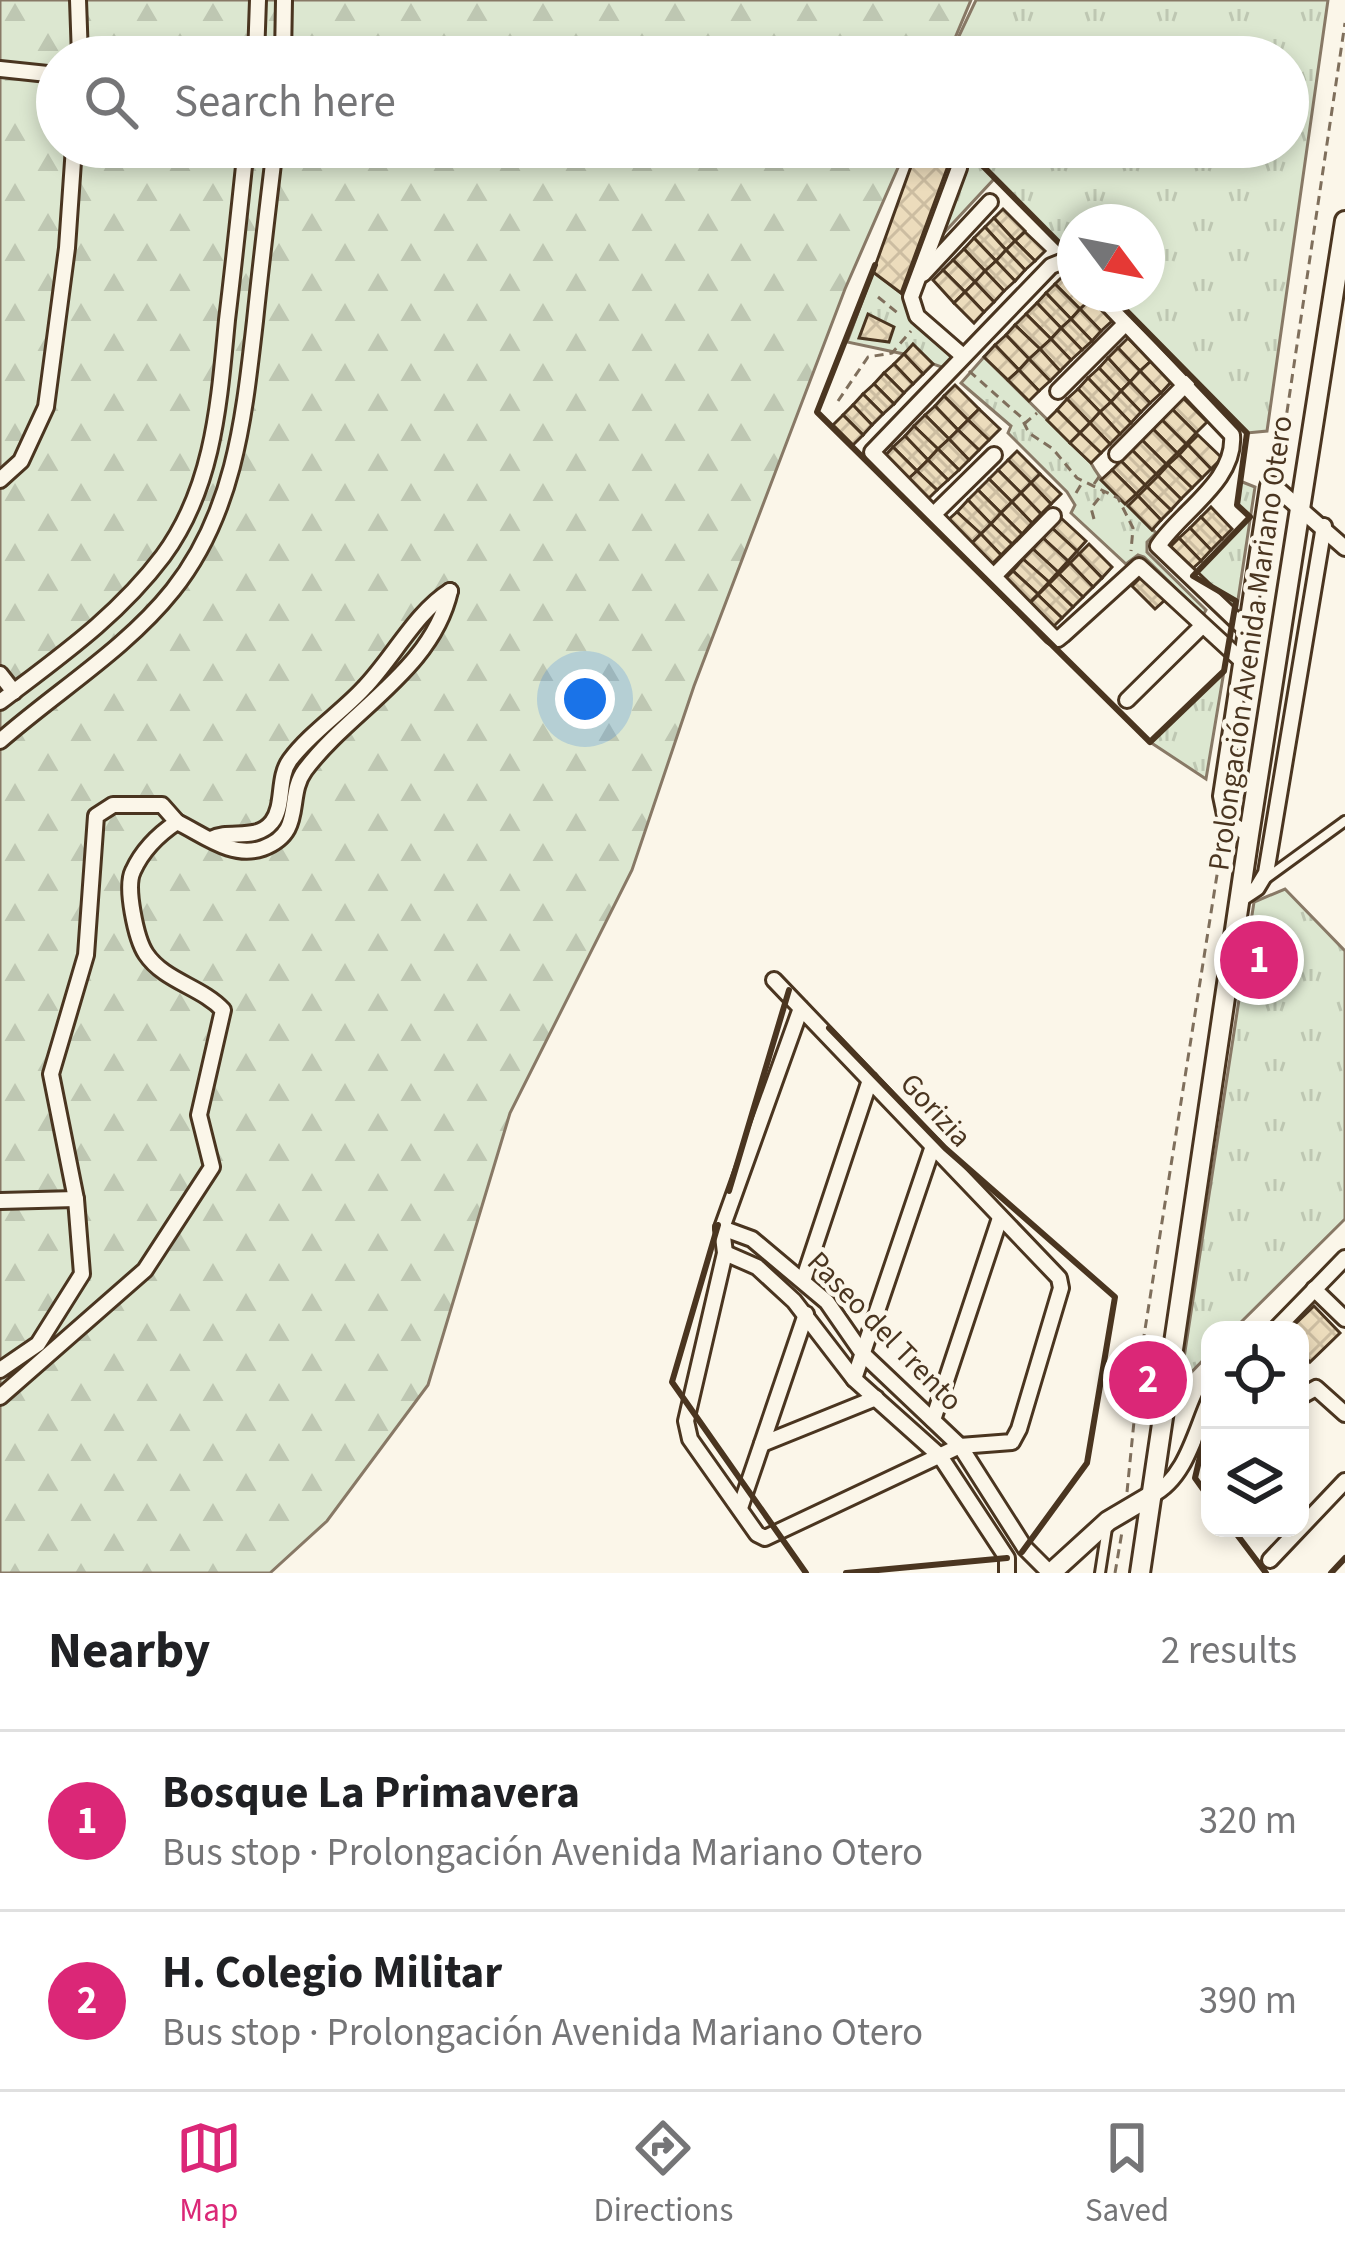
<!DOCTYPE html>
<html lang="en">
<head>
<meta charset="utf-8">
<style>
  :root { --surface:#fff; --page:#f2f2f2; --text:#202124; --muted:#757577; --line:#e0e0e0; --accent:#db2777 }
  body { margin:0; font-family:"Source Sans 3",sans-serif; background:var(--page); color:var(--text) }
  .controls { position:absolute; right:36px; bottom:36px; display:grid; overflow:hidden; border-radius:24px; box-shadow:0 6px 18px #0003 }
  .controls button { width:108px; height:108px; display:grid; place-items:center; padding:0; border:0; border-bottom:3px solid var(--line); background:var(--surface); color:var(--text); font:60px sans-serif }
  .compass { position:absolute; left:1057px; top:204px; width:108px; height:108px; border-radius:50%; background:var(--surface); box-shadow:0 6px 18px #0003; rotate:122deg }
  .you { position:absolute; left:585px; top:699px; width:42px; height:42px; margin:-30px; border:9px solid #fff; border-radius:50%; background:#1a73e8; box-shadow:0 0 0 18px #1a73e833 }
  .badge { display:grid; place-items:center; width:78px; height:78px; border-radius:50%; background:var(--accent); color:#fff; font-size:39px; font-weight:700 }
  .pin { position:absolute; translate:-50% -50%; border:6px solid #fff; box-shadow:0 3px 12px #0006 }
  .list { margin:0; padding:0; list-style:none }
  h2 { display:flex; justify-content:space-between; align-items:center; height:156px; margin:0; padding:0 48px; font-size:51px }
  h2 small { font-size:39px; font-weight:400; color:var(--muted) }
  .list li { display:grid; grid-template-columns:78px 1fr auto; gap:36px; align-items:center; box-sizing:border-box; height:180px; padding:0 48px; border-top:3px solid var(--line) }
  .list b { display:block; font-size:45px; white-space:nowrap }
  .list p { margin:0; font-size:39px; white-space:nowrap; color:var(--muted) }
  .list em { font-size:39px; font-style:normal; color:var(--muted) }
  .icon { flex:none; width:66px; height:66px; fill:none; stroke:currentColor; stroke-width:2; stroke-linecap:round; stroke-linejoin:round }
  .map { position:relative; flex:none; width:1345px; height:1573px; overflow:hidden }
  .search { position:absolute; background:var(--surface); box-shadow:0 6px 18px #0003; left:36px; right:36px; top:36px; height:132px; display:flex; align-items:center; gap:30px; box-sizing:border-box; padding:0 42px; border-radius:66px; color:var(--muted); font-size:45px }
  .sheet { height:516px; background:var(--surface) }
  nav { display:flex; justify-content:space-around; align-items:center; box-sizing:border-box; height:168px; border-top:3px solid var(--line); background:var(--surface); font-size:33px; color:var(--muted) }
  nav a { display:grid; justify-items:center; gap:6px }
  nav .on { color:var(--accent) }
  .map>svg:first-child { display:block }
  .grass { fill:url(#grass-tufts); stroke:#887966; stroke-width:3 }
  .forest { fill:url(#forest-firs); stroke:#887966; stroke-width:3 }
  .building { fill:url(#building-cross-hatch); stroke:#4a3520; stroke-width:3 }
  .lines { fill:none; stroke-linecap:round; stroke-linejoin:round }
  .lane-casing { stroke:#4a3520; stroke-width:14 }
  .street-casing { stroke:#4a3520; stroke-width:20 }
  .secondary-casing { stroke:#4a3520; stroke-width:24 }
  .path { stroke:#7f6f5c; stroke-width:3; stroke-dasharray:9 6; stroke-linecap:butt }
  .lane { stroke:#fbf6e9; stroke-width:8 }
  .street { stroke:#fbf6e9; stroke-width:14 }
  .secondary { stroke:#fbf6e9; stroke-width:18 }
  .wall { stroke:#4a3520; stroke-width:6 }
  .labels { text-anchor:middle; stroke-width:9; stroke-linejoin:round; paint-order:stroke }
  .street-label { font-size:30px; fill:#4a3520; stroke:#fbf6e9 }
</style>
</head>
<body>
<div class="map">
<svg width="1345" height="1573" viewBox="0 0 1345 1573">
  <defs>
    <pattern id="grass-tufts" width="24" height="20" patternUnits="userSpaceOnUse" patternTransform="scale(3)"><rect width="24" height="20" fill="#dce7d0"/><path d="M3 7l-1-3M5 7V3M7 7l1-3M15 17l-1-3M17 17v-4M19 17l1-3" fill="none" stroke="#bec7b2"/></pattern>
    <pattern id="forest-firs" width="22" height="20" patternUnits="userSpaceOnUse" patternTransform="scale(3)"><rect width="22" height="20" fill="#dce7d0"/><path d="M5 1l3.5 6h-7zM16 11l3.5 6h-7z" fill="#bec7b2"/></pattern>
    <pattern id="building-cross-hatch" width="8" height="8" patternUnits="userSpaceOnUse" patternTransform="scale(3)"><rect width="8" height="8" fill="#ecdcbc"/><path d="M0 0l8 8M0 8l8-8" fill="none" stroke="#ccbda1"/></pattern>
  </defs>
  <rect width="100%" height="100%" fill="#fbf6e9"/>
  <g class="grass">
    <path d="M976,0h352l-61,431 -20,2 -137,-139h37v-72h-72v37l-80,-81 -53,57 30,-80 -8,-8h324v-90h-339z"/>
    <path d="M873,272l28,21 57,69 -8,8 -17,-6 -20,-19 -9,9 -57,-12z"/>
    <path d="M984,357l107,106c15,29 44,45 65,70l-9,9v10l59,58 -3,5 -59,-58 -6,-2 -12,9 -55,-51 4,-8 -8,-13 -59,-59 3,-7 -50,-43z"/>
    <path d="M1240,481l15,6 -19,126 -43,-37 57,-59 -13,-12z"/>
    <path d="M1224,671l-18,108 -56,-37z"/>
    <path d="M1285,889l60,62v268l-112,111h-23v23l-30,31 74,-482z"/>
  </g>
  <path class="forest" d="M0,0h971l-24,57h-890v90h850l-62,142 -151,397 -62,184 -122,243 -82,272 -101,136 -57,52h-270z"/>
  <g class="building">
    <path d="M918,147h37l-54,146 -28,-21z"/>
    <path d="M1003,209l22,22 -10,10 -21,-23z"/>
    <path d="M994,218l21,23 -9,9 -21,-23z"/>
    <path d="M985,227l21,23 -10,11 -22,-23z"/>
    <path d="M1025,232l20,19 -10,10 -20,-20z"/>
    <path d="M974,238l22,23 -11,10 -21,-22z"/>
    <path d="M1015,241l20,20 -10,9 -19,-20z"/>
    <path d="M964,249l21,22 -10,11 -22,-22z"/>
    <path d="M1006,250l19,20 -10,11 -19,-20z"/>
    <path d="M953,260l22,22 -10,10 -22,-22z"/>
    <path d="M996,261l19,20 -11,10 -19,-20z"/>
    <path d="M943,270l22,22 -11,11 -21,-23z"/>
    <path d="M985,271l19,20 -10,11 -19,-20z"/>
    <path d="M1066,273l9,9v12h11l5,5 -11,10 -25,-25z"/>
    <path d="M975,282l19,20 -10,10 -19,-20z"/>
    <path d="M1055,284l25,25 -9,10 -25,-26z"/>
    <path d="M965,292l19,20 -10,11 -20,-20z"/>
    <path d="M1046,293l25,26 -10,9 -24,-25z"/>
    <path d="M1091,299l21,22 -11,10 -21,-22z"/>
    <path d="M1037,303l24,25 -10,11 -25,-25z"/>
    <path d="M1080,309l21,22 -9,10 -21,-22z"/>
    <path d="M868,314l26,13 -5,15 -30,-4z"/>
    <path d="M1026,314l25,25 -11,10 -25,-24z"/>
    <path d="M1071,319l21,22 -10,9 -21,-22z"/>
    <path d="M1015,325l25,24 -11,10 -23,-24z"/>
    <path d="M1061,328l21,22 -11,10 -20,-21z"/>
    <path d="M1006,335l23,24 -10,11 -24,-25z"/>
    <path d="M1128,338l23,23 -11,10 -22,-23z"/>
    <path d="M1051,339l20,21 -11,11 -20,-22z"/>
    <path d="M913,344l20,20 -10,10 -19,-20z"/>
    <path d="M995,345l24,25 -11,10 -24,-23z"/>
    <path d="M1118,348l22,23 -10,11 -22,-24z"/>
    <path d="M1040,349l20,22 -10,10 -21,-22z"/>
    <path d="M904,354l19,20 -10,10 -19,-20z"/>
    <path d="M1108,358l22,24 -9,9 -22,-23z"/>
    <path d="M1029,359l21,22 -11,10 -20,-21z"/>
    <path d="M1151,361l21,20 -11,12 -21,-22z"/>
    <path d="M894,364l19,20 -9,9 -20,-20z"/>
    <path d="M1099,368l22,23 -10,11 -23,-24z"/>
    <path d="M1019,370l20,21 -10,10 -21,-21z"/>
    <path d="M1140,371l21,22 -11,10 -20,-21z"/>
    <path d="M884,373l20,20 -10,11 -20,-20z"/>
    <path d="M1088,378l23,24 -11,10 -22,-23z"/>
    <path d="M1130,382l20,21 -9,9 -20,-21z"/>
    <path d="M874,384l20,20 -11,10 -20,-20z"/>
    <path d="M955,385l24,24 -11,11 -24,-24z"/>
    <path d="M1078,389l22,23 -10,11 -23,-24z"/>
    <path d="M1121,391l20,21 -10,11 -20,-21z"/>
    <path d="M863,394l20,20 -11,11 -19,-20z"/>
    <path d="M944,396l24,24 -10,10 -23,-24z"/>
    <path d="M1183,398l24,24 -11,11 -24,-24z"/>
    <path d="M1067,399l23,24 -10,10 -23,-23z"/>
    <path d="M1111,402l20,21 -11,11 -20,-22z"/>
    <path d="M853,405l19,20 -9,10 -20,-20z"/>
    <path d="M935,406l23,24 -9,9 -24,-24z"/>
    <path d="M979,409l21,20 -11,11 -21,-20z"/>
    <path d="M1172,409l24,24 -10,11 -24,-24z"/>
    <path d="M1057,410l23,23 -10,10 -23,-23z"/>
    <path d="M1100,412l20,22 -10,10 -20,-21z"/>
    <path d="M843,415l20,20 -10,10 -20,-20z"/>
    <path d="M925,415l24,24 -11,10 -24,-23z"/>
    <path d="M968,420l21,20 -10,10 -21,-20z"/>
    <path d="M1162,420l24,24 -9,9 -24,-24z"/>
    <path d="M1090,423l20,21 -9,9 -21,-20z"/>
    <path d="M914,426l24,23 -10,11 -23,-24z"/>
    <path d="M1153,429l24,24 -11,11 -24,-24z"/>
    <path d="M958,430l21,20 -10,10 -20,-21z"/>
    <path d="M1080,433l21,20 -10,10 -21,-20z"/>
    <path d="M1198,435l24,23 -11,11 -23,-24z"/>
    <path d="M905,436l23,24 -11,11 -24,-24z"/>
    <path d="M949,439l20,21 -10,10 -21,-21z"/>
    <path d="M1142,440l24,24 -10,10 -24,-24z"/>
    <path d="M1188,445l23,24 -9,9 -23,-23z"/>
    <path d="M893,447l24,24 -10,9 -23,-23z"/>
    <path d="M938,449l21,21 -11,10 -20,-20z"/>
    <path d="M1132,450l24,24 -11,11 -24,-24z"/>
    <path d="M1017,451l23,23 -9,9 -23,-23z"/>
    <path d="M1179,455l23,23 -10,10 -24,-23z"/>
    <path d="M928,460l20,20 -11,10 -20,-19z"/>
    <path d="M1008,460l23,23 -10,10 -23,-23z"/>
    <path d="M1121,461l24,24 -9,9 -24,-24z"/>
    <path d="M1168,465l24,23 -11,11 -23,-23z"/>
    <path d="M998,470l23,23 -9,9 -23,-23z"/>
    <path d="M1112,470l24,24 -11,10 -24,-24z"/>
    <path d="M917,471l20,19 -10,10 -20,-20z"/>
    <path d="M1040,474l21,20 -10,10 -20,-21z"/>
    <path d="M1158,476l23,23 -10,11 -24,-23z"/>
    <path d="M989,479l23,23 -11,11 -23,-23z"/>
    <path d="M1031,483l20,21 -10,10 -20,-21z"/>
    <path d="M1147,487l24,23 -10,10 -23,-24z"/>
    <path d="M978,490l23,23 -10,11 -23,-24z"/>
    <path d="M1021,493l20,21 -9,9 -20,-21z"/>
    <path d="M1138,496l23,24 -9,10 -24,-24z"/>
    <path d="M968,500l23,24 -10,10 -24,-22z"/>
    <path d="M1012,502l20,21 -10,11 -21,-21z"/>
    <path d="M1211,507l21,22 -10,10 -21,-22z"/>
    <path d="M957,512l24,22 -10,10 -23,-24z"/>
    <path d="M1001,513l21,21 -10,10 -21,-20z"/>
    <path d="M1201,517l21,22 -11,11 -21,-22z"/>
    <path d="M1061,518l25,23 -9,10 -25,-23z"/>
    <path d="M991,524l21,20 -11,11 -20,-21z"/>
    <path d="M1052,528l25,23 -9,10 -25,-23z"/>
    <path d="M1190,528l21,22 -10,11 -22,-23z"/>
    <path d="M981,534l20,21 -9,9 -21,-20z"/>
    <path d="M1043,538l25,23 -10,11 -25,-23z"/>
    <path d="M1179,538l22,23 -10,9 -22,-22z"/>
    <path d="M1089,544l23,23 -10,11 -23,-24z"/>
    <path d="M1033,549l25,23 -9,10 -26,-23z"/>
    <path d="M1079,554l23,24 -9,9 -23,-24z"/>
    <path d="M1023,559l26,23 -11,12 -25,-23z"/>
    <path d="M1070,563l23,24 -10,10 -24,-23z"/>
    <path d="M1013,571l25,23 -9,9 -25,-23z"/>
    <path d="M1059,574l24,23 -10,10 -24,-23z"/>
    <path d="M1142,576l23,24 -10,9 -23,-23z"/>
    <path d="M1049,584l24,23 -11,11 -24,-23z"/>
    <path d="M1038,595l24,23 -9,9 -24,-23z"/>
    <path d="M1314,1306l26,27 -30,29 -10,-11v-21h-11z"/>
  </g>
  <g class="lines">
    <defs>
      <g id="lane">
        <path d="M1268,877l77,-56"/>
        <path d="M1100,1573l7,-45"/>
      </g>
      <g id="street">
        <path d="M78,0l2,57"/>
        <path d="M256,57l2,-57"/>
        <path d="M283,57l1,-57"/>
        <path d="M0,69l57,6"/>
        <path d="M959,168l-48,129 6,19 46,40"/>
        <path d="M1075,271l-14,-9 -10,4 -179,186 180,184 6,3 5,-4 76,-69 102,94"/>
        <path d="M923,274l67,-72"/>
        <path d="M1098,294l134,141c4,46 -51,76 -74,111l88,84"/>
        <path d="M1058,391l68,-68"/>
        <path d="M1117,454l70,-71"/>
        <path d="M0,480l21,-19 25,-54 21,-159 7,-101"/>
        <path d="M933,515l61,-60"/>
        <path d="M994,576l59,-60"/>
        <path d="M0,674l14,18"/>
        <path d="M1127,700l75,-74"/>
        <path d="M0,702c59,-45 118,-86 163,-146 51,-69 56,-154 64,-236 7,-58 13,-115 19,-173"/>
        <path d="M0,741c57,-50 126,-92 173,-151 62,-78 71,-174 82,-269 6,-58 13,-116 20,-174"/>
        <path d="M177,822c27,13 55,37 86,26 43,-16 22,-51 42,-78 46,-61 127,-100 145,-179"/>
        <path d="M1249,835l-23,-15 -5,-24 47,-310 5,-1 72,63"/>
        <path d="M211,839c19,-10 45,3 61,-17 13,-17 5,-44 18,-62 20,-27 51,-47 74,-72 29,-30 52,-76 86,-97"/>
        <path d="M1242,898l15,-10 9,-15 58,-347"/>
        <path d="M774,980l285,298 2,10 -42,141 -7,13 -52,4 -195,92 -8,-4 -67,-95 -4,-18 39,-168 -3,-25 79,-220"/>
        <path d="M0,1201l76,-2"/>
        <path d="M722,1228l30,11 75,63 36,52 97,92 65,102 25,25"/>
        <path d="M725,1253l32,14 37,34 60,78 86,77 67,102v15"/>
        <path d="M803,1281l67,-201"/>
        <path d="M1314,1289l31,30"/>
        <path d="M1275,1330l70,-72"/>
        <path d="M0,1370l38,-26 44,-70 -6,-75 -25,-125 35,-119 10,-139 17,-11h49l15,17c-18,12 -35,29 -44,49 -8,16 3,68 13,83 18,27 56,33 77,56l-24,105 13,52 -67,103 -145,127"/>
        <path d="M854,1379l79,-233"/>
        <path d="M1300,1397l16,-9 29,26"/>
        <path d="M933,1420l67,-202"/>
        <path d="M762,1444l114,-46"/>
        <path d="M1152,1495c34,-17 43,-63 58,-96"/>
        <path d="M740,1508l66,-194"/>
        <path d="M1270,1560l75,-79"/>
      </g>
      <g id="secondary">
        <path d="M1051,1573l57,-52 44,-26"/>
        <path d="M1140,1573l109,-738 96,-614"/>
      </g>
    </defs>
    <use href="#lane" class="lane-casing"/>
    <use href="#street" class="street-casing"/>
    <use href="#secondary" class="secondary-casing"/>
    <g class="path">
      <path d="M878,297l22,18"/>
      <path d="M969,371l52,46 8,16 24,16 24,29 41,20 15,30 -2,23"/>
      <path d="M838,401l30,-44 24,-4 19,-22"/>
      <path d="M1024,424l13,-11"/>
      <path d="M1278,472l67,-449"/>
      <path d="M1094,484l7,-10"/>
      <path d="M1076,493l6,-10"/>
      <path d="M1094,519l-3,-11 13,-16"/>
      <path d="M1127,1492l13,-131 83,-524"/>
      <path d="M1115,1573l7,-41"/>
    </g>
    <use href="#lane" class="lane"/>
    <use href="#street" class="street"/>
    <use href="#secondary" class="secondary"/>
    <g class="wall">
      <path d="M964,147l111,112"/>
      <path d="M875,265l-58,147 333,330 74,-71 12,-70 -43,-25 57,-59 -13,-12 10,-72 -137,-139"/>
      <path d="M829,1028l116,120 170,149 -28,166 -65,89"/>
      <path d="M729,1191l60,-201"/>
      <path d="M718,1225l-46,157 134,191"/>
      <path d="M1210,1414l-15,64 15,21"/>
      <path d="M1232,1528l34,45"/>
      <path d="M846,1573l161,-15"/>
      <path d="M1331,1573l14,-15"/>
    </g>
  </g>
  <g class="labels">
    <g class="street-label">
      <text transform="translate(1250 643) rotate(-82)" y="10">Prolongación Avenida Mariano Otero</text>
      <text transform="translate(936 1110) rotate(47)" y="10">Gorizia</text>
      <text transform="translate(885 1331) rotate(46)" y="10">Paseo del Trento</text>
    </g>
  </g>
</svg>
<div class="controls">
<button><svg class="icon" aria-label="locate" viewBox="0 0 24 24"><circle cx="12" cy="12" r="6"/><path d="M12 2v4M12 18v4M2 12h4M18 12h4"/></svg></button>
<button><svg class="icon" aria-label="layers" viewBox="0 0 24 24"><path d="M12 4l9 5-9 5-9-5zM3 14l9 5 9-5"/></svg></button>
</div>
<svg class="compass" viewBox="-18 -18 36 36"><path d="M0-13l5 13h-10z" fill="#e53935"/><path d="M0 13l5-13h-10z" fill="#757577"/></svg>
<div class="you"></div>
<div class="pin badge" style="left:1259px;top:960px">1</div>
<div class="pin badge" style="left:1148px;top:1380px">2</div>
<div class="search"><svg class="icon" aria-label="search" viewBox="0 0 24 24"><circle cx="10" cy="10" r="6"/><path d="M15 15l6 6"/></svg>Search here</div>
</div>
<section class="sheet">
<h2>Nearby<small>2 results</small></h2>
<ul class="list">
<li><span class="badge">1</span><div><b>Bosque La Primavera</b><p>Bus stop · Prolongación Avenida Mariano Otero</p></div><em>320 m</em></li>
<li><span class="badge">2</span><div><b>H. Colegio Militar</b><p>Bus stop · Prolongación Avenida Mariano Otero</p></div><em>390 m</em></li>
</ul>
</section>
<nav>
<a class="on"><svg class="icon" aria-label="map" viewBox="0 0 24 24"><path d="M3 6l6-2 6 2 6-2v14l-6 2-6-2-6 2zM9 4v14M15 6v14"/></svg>Map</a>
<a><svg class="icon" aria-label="directions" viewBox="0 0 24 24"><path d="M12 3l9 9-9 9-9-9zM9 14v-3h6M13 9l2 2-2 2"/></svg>Directions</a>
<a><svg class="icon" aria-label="saved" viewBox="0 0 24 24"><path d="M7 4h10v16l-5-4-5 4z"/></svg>Saved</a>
</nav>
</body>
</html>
